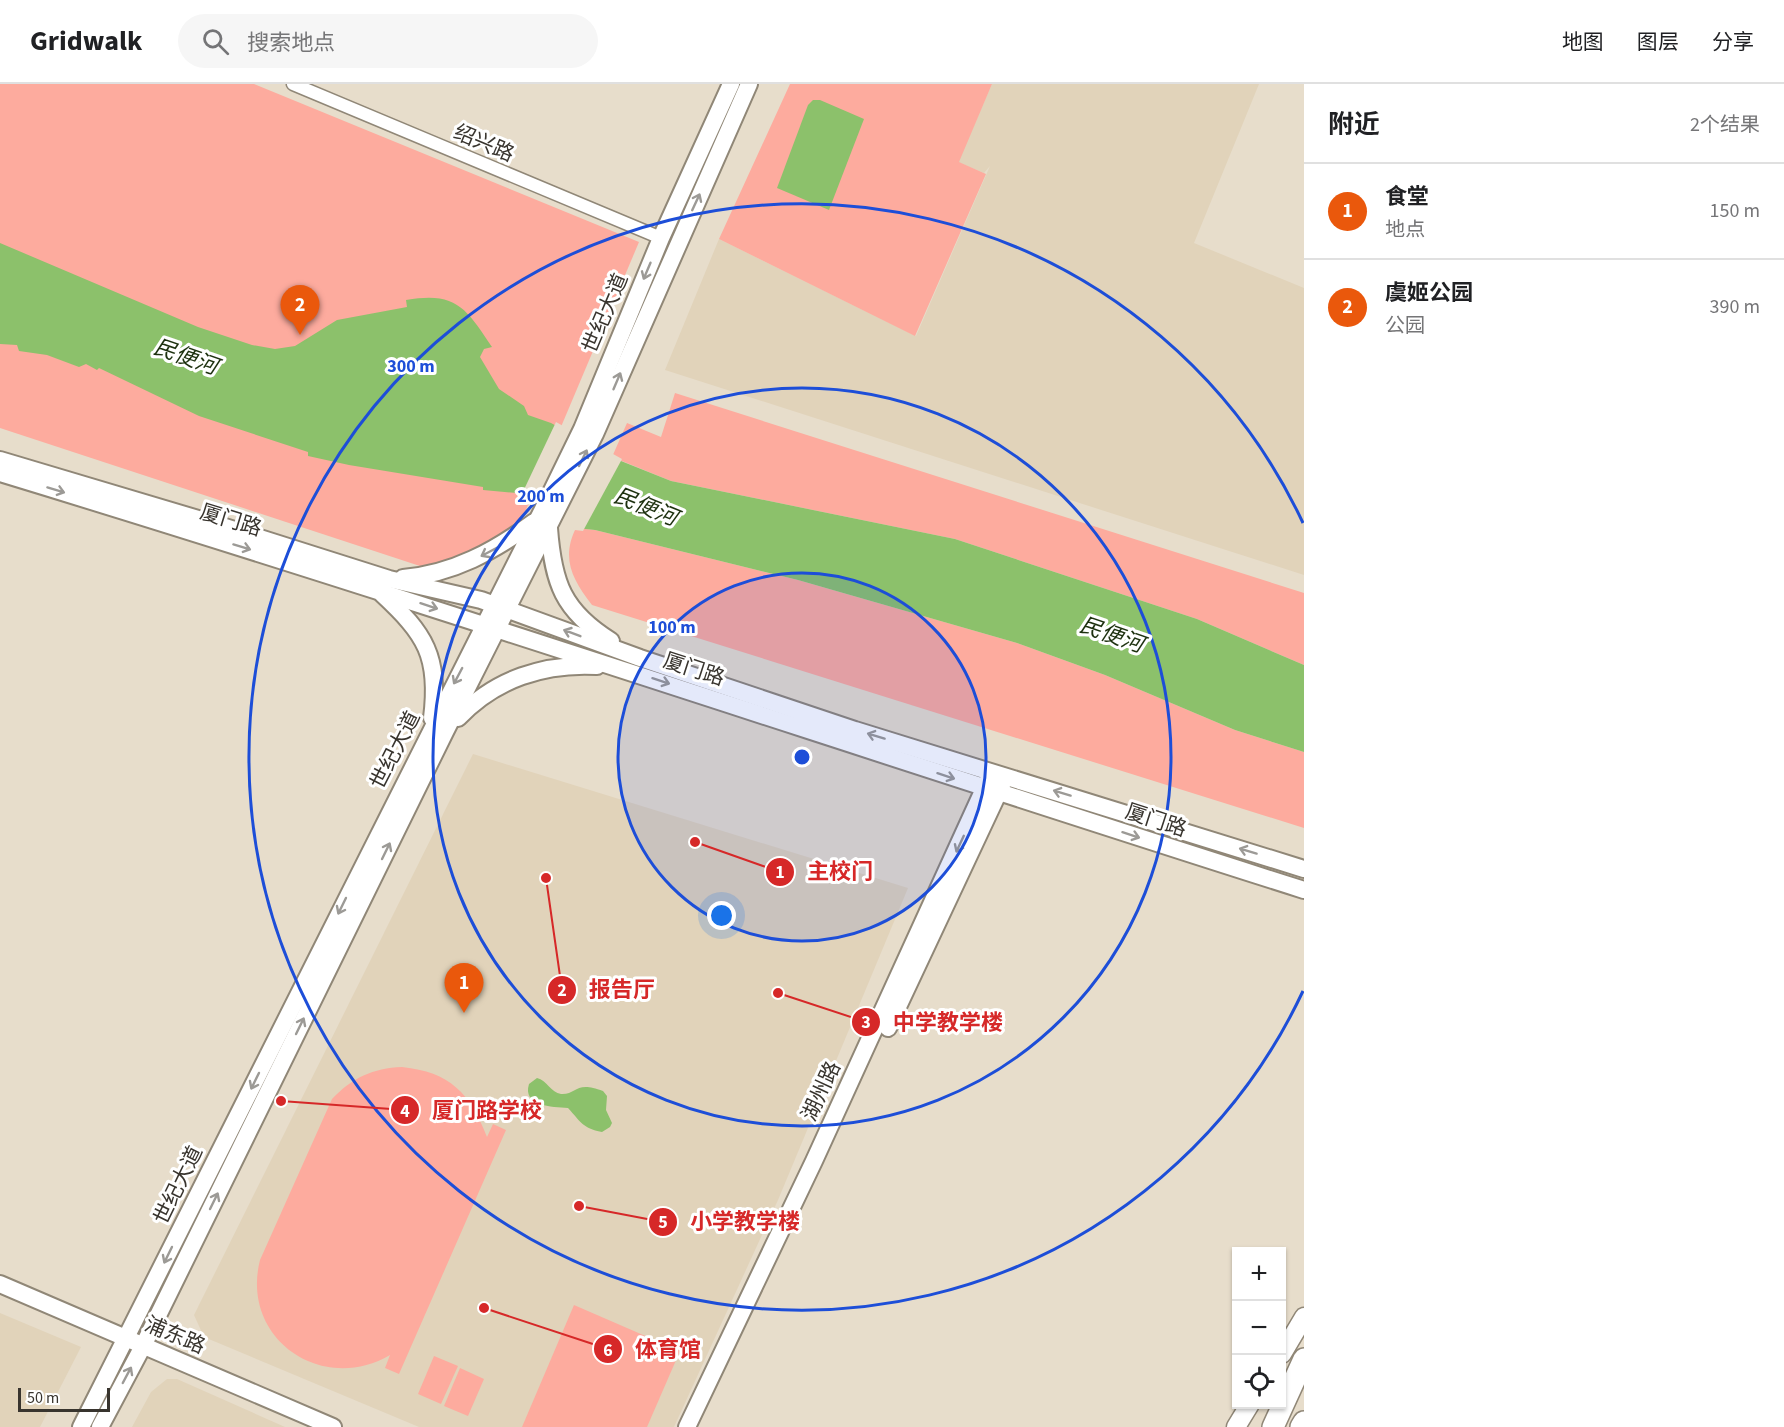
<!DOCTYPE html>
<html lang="zh">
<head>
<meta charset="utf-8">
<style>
  :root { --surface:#fff; --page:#f6f6f6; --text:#202124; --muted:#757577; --line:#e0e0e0; --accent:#ea580c }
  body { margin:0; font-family:"Source Sans 3","Noto Sans SC",sans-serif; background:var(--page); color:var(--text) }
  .controls { position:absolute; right:18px; bottom:18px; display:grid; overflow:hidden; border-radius:0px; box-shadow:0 2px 4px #0004 }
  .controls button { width:54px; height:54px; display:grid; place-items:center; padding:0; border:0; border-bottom:2px solid var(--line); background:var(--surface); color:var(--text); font:30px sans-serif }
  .scale { position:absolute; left:18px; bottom:15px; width:92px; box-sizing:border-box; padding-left:6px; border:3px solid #38342e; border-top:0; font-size:16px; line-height:21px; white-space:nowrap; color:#38342e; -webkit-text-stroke:4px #fff; paint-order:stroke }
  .you { position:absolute; left:722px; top:832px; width:21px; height:21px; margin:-15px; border:4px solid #fff; border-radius:50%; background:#1a73e8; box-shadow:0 0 0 9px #1a73e833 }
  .badge { display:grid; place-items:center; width:39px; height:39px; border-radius:50%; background:var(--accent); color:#fff; font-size:20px; font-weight:700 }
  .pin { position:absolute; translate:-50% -50px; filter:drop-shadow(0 2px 3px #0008) }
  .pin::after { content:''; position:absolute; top:32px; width:21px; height:18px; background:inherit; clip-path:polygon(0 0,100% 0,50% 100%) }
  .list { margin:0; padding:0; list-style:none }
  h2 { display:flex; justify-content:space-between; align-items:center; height:78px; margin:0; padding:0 24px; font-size:26px }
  h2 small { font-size:20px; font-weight:400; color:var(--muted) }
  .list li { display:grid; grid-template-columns:39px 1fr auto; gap:18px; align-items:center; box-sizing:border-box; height:96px; padding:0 24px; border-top:2px solid var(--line) }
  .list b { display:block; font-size:22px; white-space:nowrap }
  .list p { margin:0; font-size:20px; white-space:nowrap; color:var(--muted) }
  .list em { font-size:20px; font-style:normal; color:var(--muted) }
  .icon { flex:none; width:33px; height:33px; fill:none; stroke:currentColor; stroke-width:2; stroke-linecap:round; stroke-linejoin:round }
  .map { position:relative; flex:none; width:1304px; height:1343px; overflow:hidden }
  header { display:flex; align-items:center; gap:36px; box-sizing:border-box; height:84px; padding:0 30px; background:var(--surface); border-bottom:2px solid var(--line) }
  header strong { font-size:28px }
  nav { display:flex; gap:33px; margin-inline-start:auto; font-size:21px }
  .search { width:420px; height:54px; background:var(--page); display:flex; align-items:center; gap:15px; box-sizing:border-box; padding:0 21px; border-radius:33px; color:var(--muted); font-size:22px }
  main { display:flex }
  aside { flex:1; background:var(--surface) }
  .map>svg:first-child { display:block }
  .built { fill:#e1d3ba }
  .green { fill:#fdab9e }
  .water { fill:#8cc16b }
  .pier { fill:#e7ddcb }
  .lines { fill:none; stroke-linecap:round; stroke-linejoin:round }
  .street-casing { stroke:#908777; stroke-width:15 }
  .secondary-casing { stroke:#908777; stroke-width:20 }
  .primary-casing { stroke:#908777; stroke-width:21 }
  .highway-casing { stroke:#908777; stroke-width:24 }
  .street { stroke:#fff; stroke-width:12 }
  .secondary { stroke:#fff; stroke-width:16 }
  .primary { stroke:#fff; stroke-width:18 }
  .highway { stroke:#fff; stroke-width:21 }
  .oneway { stroke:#9c9a96 }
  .ring { fill:none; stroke:#1d4ed8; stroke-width:3 }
  .labels { text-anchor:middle; stroke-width:6; stroke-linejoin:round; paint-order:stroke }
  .street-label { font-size:21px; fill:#38342e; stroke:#fff }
  .water-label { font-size:22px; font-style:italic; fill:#1d310f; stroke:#fff }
  .centre { fill:#1d4ed8; stroke:#fff; stroke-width:3 }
  .ring-label { font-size:18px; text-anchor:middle; font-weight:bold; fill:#1d4ed8; stroke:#fff; stroke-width:6; stroke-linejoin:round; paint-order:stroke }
  .leader { fill:none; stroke:#d62828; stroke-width:2 }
  .callout-dot { fill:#d62828; stroke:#fff; stroke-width:2 }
  .mark-label { font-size:18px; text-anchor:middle; font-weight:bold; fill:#fff }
  .callout-label { font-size:22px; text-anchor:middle; font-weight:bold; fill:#d62828; stroke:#fff; stroke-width:6; stroke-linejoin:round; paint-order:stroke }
</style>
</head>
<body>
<header>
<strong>Gridwalk</strong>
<div class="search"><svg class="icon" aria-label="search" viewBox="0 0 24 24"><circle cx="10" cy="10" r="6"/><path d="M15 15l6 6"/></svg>搜索地点</div>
<nav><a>地图</a><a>图层</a><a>分享</a></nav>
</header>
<main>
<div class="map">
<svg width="1304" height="1343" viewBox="0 0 1304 1343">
  <rect width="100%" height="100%" fill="#e7ddcb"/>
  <g class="built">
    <path d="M992,0h267l-65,159 110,45v287l-639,-205 54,-131 197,97 74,-170 -6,7 -26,-11z"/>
    <path d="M473,670l435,134 -130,312 -104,227h-255l-215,-90 -10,-22z"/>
    <path d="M0,1229l81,34 -41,80h-40z"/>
    <path d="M167,1295h10l108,48h-153l19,-35z"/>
  </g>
  <g class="green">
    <path d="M0,0h254l385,158 -119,282 -59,35 -35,9 -426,-140z"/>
    <path d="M790,0h202l-33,78 27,12 -71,162 -196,-97z"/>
    <path d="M675,309l629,200v72l-107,-46 -242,-80 -284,-58 -59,-24 15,-34 34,14z"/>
    <path d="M576,444l19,2 203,50 219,63 88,32 130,55 69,22v76l-712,-223c-20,-26 -31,-47 -16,-77z"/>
    <path d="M402,983c48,5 68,26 85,70l6,-13 13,6 -107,244 -14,-6 5,-13c-68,40 -150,-16 -130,-95l72,-161c20,-21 41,-31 70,-32z"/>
    <path d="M574,1221l106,46 -33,76h-125z"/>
    <path d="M434,1272l24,10 -17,38 -23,-10z"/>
    <path d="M460,1284l24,11 -16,37 -24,-10z"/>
  </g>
  <g class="water">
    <path d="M813,16h7l44,19 -35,91 -52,-22 31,-83z"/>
    <path d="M0,159l198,84 54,18 23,4 20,-3 42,-26 70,-13 -1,-7c50,-9 60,8 86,47l-8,2 -4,8 19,32 25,17 4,9 23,8 70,38 50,20 284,58 242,80 107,46v87l-69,-22 -130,-55 -88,-32 -219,-63 -203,-50 -19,-2 -59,-35 -34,-3v-3l-134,-22 -41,-9v-4l-109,-36 -100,-48 -2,2 -11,-6 -7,3 -32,-12 -28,-4 -2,-6 -17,-1z"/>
    <path d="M537,994c10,2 14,15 24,16 16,1 14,-14 42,-3l4,5 -1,14 6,13 -2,4 -8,5c-20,-4 -21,-10 -34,-24 -16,-1 -46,-2 -39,-24z"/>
  </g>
  <path class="pier" d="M556,338l66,37 -39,72 -8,-1 -55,-32z"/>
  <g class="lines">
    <defs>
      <path id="street" d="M293,0l368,154"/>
      <g id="secondary">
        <path d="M0,376l225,67 164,52 92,21 159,58 215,72 449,139"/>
        <path d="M0,389c437,133 869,279 1304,417"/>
        <path d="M549,444c4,55 14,83 62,113"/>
        <path d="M403,494c50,-4 91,-27 131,-56"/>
        <path d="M382,510c43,40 58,62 50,124"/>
        <path d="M458,634c37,-39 86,-55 139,-52"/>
        <path d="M888,944l114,-243"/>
        <path d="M0,1200l333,143"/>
        <path d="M81,1343l461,-916 40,-82 79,-191 70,-154"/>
        <path d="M100,1343l43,-81 302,-614 150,-298 154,-350"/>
        <path d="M687,1343l127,-266 174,-381"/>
      </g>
      <g id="primary">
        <path d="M1282,1270l22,-37"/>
        <path d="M1236,1343l14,-23"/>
      </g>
      <g id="highway">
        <path d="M1273,1343l31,-68"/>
        <path d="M1301,1343l3,-5"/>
      </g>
    </defs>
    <use href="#street" class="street-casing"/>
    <use href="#secondary" class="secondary-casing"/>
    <use href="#primary" class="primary-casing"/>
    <use href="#highway" class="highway-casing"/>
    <use href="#street" class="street"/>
    <use href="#secondary" class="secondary"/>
    <use href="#primary" class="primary"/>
    <use href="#highway" class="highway"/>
  </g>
  <defs><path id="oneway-shaft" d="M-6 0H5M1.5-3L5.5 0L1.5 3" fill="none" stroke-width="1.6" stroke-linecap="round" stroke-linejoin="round" transform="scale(1.5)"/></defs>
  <g class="oneway">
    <use href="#oneway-shaft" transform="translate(696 118) rotate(-65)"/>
    <use href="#oneway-shaft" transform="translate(647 187) rotate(113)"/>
    <use href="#oneway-shaft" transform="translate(617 297) rotate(-67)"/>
    <use href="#oneway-shaft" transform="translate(583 374) rotate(-64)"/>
    <use href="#oneway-shaft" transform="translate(56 406) rotate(17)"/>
    <use href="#oneway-shaft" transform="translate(242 463) rotate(17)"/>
    <use href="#oneway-shaft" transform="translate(489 468) rotate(152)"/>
    <use href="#oneway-shaft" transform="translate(429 522) rotate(18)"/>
    <use href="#oneway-shaft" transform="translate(572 549) rotate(-159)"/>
    <use href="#oneway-shaft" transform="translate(458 592) rotate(118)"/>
    <use href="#oneway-shaft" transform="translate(661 597) rotate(18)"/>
    <use href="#oneway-shaft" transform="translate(876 652) rotate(-163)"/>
    <use href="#oneway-shaft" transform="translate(946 692) rotate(18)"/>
    <use href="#oneway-shaft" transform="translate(1062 709) rotate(-163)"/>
    <use href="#oneway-shaft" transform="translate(1131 751) rotate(18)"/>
    <use href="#oneway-shaft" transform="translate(960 760) rotate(115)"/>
    <use href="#oneway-shaft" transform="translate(386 767) rotate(-64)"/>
    <use href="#oneway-shaft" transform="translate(1248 767) rotate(-163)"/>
    <use href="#oneway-shaft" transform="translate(342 822) rotate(116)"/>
    <use href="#oneway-shaft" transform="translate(300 942) rotate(-64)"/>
    <use href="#oneway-shaft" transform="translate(255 997) rotate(116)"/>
    <use href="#oneway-shaft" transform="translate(214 1117) rotate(-64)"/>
    <use href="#oneway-shaft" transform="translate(168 1171) rotate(116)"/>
    <use href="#oneway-shaft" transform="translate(127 1291) rotate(-62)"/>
  </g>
  <circle cx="802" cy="673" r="184" fill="#1d4ed8" fill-opacity=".12"/>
  <g class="ring">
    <circle cx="802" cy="673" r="184"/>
    <circle cx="802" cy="673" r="369"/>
    <path d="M1303 907A553 553 0 1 1 1303 439"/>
  </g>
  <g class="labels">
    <g class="street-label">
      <text transform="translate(484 59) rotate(23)" y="7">绍兴路</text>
      <text transform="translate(605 229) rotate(-67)" y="7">世纪大道</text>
      <text transform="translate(231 436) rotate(17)" y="7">厦门路</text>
      <text transform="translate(694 585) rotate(18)" y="7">厦门路</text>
      <text transform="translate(395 666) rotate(-63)" y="7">世纪大道</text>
      <text transform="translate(1156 736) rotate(18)" y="7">厦门路</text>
      <text transform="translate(821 1007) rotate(-65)" y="7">湖州路</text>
      <text transform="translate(178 1101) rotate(-64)" y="7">世纪大道</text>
      <text transform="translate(175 1251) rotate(23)" y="7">浦东路</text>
    </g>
    <g class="water-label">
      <text transform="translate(186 272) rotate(19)" y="8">民便河</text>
      <text transform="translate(646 422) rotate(22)" y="8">民便河</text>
      <text transform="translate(1112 550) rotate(19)" y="8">民便河</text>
    </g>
  </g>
  <circle cx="802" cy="673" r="9" class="centre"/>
  <g class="ring-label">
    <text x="411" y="288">300 m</text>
    <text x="541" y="418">200 m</text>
    <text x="672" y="549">100 m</text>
  </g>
  <path class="leader" d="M695 758L780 788M546 794L562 906M778 909L866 938M281 1017L405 1026M579 1122L663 1138M484 1224L608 1265"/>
  <g class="callout-dot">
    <circle cx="695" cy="758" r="6"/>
    <circle cx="546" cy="794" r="6"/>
    <circle cx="778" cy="909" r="6"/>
    <circle cx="281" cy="1017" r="6"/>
    <circle cx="579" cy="1122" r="6"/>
    <circle cx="484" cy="1224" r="6"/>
    <circle cx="780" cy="788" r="15"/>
    <circle cx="562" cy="906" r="15"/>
    <circle cx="866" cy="938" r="15"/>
    <circle cx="405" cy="1026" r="15"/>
    <circle cx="663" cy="1138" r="15"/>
    <circle cx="608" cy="1265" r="15"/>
  </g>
  <g class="mark-label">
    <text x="780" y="794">1</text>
    <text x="562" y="912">2</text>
    <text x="866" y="944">3</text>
    <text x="405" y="1033">4</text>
    <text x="663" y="1144">5</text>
    <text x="608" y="1272">6</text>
  </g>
  <g class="callout-label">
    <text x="840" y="795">主校门</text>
    <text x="622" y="913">报告厅</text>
    <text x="948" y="946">中学教学楼</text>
    <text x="487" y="1034">厦门路学校</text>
    <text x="745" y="1145">小学教学楼</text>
    <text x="668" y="1273">体育馆</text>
  </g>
</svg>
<div class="controls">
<button>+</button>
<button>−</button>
<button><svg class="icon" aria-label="locate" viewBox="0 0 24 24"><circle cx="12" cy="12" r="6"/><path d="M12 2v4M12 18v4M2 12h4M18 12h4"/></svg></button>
</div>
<div class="scale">50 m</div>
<div class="you"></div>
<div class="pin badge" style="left:464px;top:929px">1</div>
<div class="pin badge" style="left:300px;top:251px">2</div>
</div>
<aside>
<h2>附近<small>2个结果</small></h2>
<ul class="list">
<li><span class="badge">1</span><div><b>食堂</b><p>地点</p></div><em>150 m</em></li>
<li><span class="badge">2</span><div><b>虞姬公园</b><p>公园</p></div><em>390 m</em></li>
</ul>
</aside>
</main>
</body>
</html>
